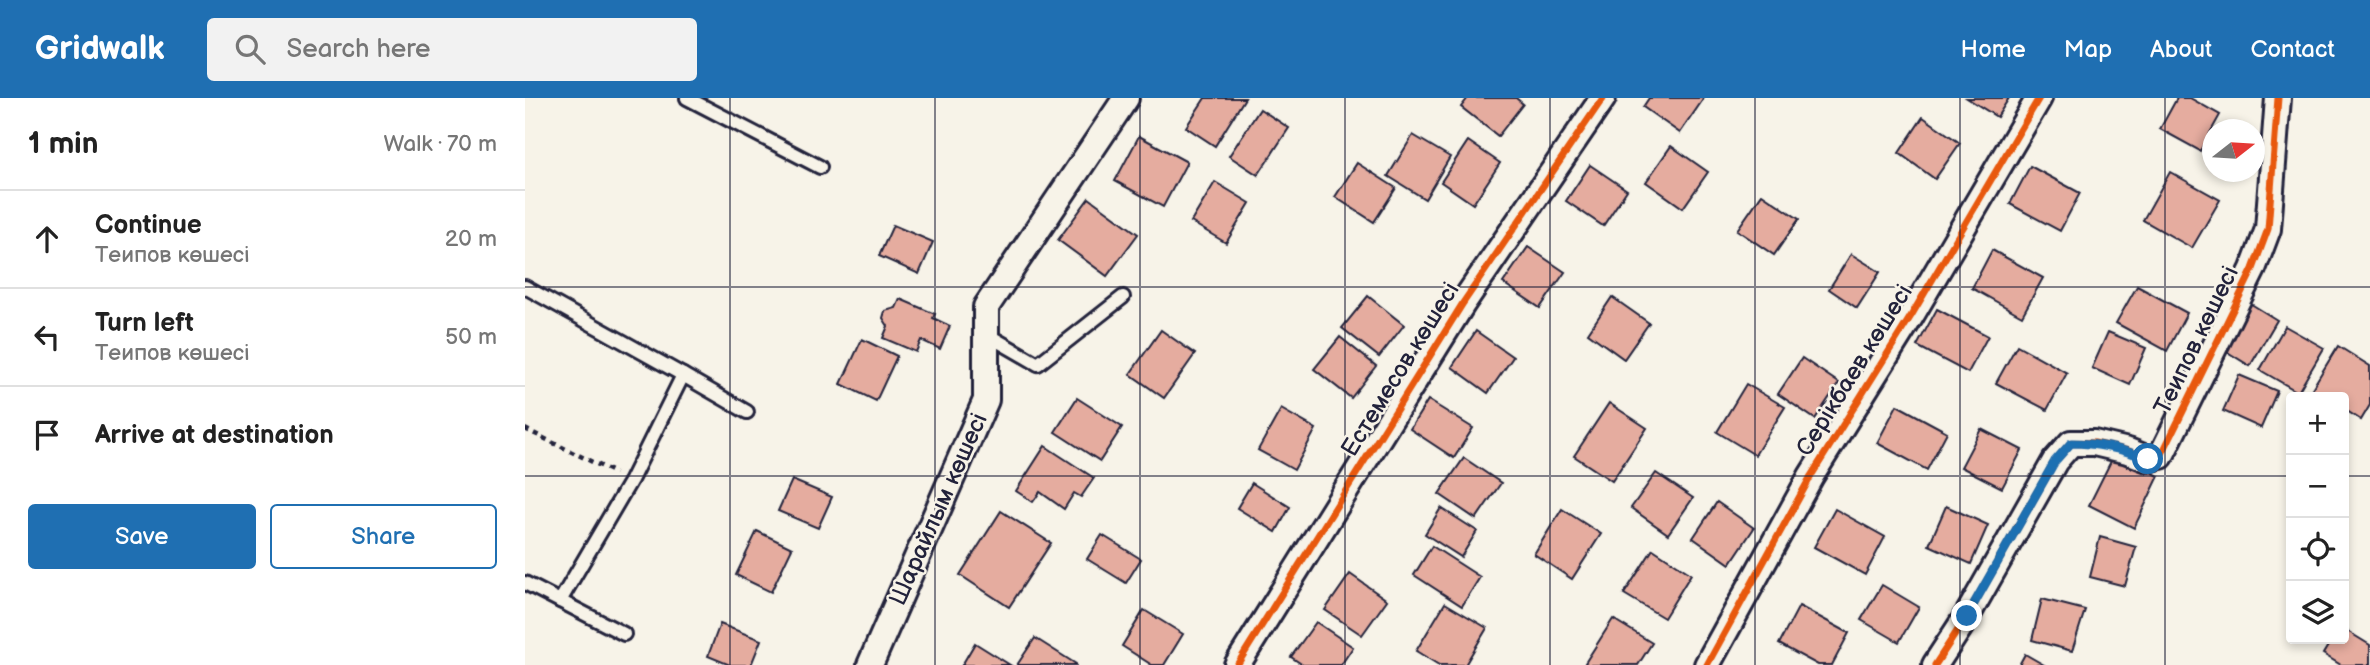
<!DOCTYPE html>
<html lang="en">
<head>
<meta charset="utf-8">
<style>
  :root { --surface:#fff; --page:#f2f2f2; --text:#222; --muted:#767676; --line:#e0e0e0; --accent:#1f6fb2 }
  body { margin:0; font-family:"Balsamiq Sans",sans-serif; background:var(--page); color:var(--text) }
  .controls { position:absolute; right:21px; bottom:21px; display:grid; overflow:hidden; border-radius:7px; box-shadow:0 4px 10px #0003 }
  .controls button { width:63px; height:63px; display:grid; place-items:center; padding:0; border:0; border-bottom:2px solid var(--line); background:var(--surface); color:var(--text); font:35px sans-serif }
  .compass { position:absolute; left:1677px; top:21px; width:63px; height:63px; border-radius:50%; background:var(--surface); box-shadow:0 4px 10px #0003; rotate:73deg }
  .stop { position:absolute; width:21px; height:21px; margin:-16px; border:5px solid #1f6fb2; border-radius:50%; background:#fff }
  .stop.end { background:#1f6fb2; border-color:#fff; box-shadow:0 2px 7px #0008 }
  .list { margin:0; padding:0; list-style:none }
  h2 { display:flex; justify-content:space-between; align-items:center; height:91px; margin:0; padding:0 28px; font-size:30px }
  h2 small { font-size:23px; font-weight:400; color:var(--muted) }
  .list li { display:grid; grid-template-columns:46px 1fr auto; gap:21px; align-items:center; box-sizing:border-box; height:98px; padding:0 28px; border-top:2px solid var(--line) }
  .list b { display:block; font-size:26px; white-space:nowrap }
  .list p { margin:0; font-size:23px; white-space:nowrap; color:var(--muted) }
  .list em { font-size:23px; font-style:normal; color:var(--muted) }
  .actions { display:flex; gap:14px; padding:21px 28px }
  .actions a { flex:1; padding:16px 0; border:2px solid var(--accent); border-radius:7px; text-align:center; font-size:24px; color:var(--accent) }
  .actions .main { background:var(--accent); color:#fff }
  .icon { flex:none; width:38px; height:38px; fill:none; stroke:currentColor; stroke-width:2; stroke-linecap:round; stroke-linejoin:round }
  .map { position:relative; flex:none; width:1845px; height:567px; overflow:hidden }
  header { display:flex; align-items:center; gap:42px; box-sizing:border-box; height:98px; padding:0 35px; background:var(--accent); color:#fff }
  header strong { font-size:33px }
  nav { display:flex; gap:38px; margin-inline-start:auto; font-size:24px }
  .search { width:490px; height:63px; background:var(--page); display:flex; align-items:center; gap:18px; box-sizing:border-box; padding:0 24px; border-radius:7px; color:var(--muted); font-size:26px }
  main { display:flex }
  aside { flex:1; background:var(--surface) }
  .map>svg:first-child { display:block }
  .building { fill:#e5ac9f; stroke:#22223b; stroke-width:2 }
  .lines { fill:none; stroke-linecap:round; stroke-linejoin:round }
  .service-casing { stroke:#22223b; stroke-width:18 }
  .minor-casing { stroke:#22223b; stroke-width:30 }
  .path { stroke:#22223b; stroke-width:4.5; stroke-dasharray:5 5; stroke-linecap:butt }
  .service { stroke:#f7f3e8; stroke-width:12 }
  .minor { stroke:#f7f3e8; stroke-width:24 }
  .cycleway-casing { stroke:#f7f3e8; stroke-width:11 }
  .cycleway { stroke:#e8590c; stroke-width:7 }
  .route { stroke:#1f6fb2; stroke-width:9 }
  .grid { fill:none; stroke:#22223b; stroke-width:2; stroke-opacity:0.55 }
  .labels { text-anchor:middle; stroke-width:5; stroke-linejoin:round; paint-order:stroke }
  .street-label { font-size:24px; fill:#22223b; stroke:#f7f3e8 }
</style>
</head>
<body>
<header>
<strong>Gridwalk</strong>
<div class="search"><svg class="icon" aria-label="search" viewBox="0 0 24 24"><circle cx="10" cy="10" r="6"/><path d="M15 15l6 6"/></svg>Search here</div>
<nav><a>Home</a><a>Map</a><a>About</a><a>Contact</a></nav>
</header>
<main>
<aside>
<h2>1 min<small>Walk · 70 m</small></h2>
<ul class="list">
<li><svg class="icon" aria-label="ahead" viewBox="0 0 24 24"><path d="M12 20V5M6 11l6-6 6 6"/></svg><div><b>Continue</b><p>Теипов көшесі</p></div><em>20 m</em></li>
<li><svg class="icon" aria-label="left" viewBox="0 0 24 24"><path d="M17 20v-9H6M10 6l-5 5 5 5"/></svg><div><b>Turn left</b><p>Теипов көшесі</p></div><em>50 m</em></li>
<li><svg class="icon" aria-label="arrive" viewBox="0 0 24 24"><path d="M6 21V4h12l-3 4 3 4H6"/></svg><div><b>Arrive at destination</b></div></li>
</ul>
<div class="actions"><a class="main">Save</a><a>Share</a></div>
</aside>
<div class="map">
<svg width="1845" height="567" viewBox="0 0 1845 567">
  <rect width="100%" height="100%" fill="#f7f3e8"/>
  <filter id="ink" filterUnits="userSpaceOnUse"><feTurbulence type="fractalNoise" baseFrequency=".0143" numOctaves="2"/><feDisplacementMap in="SourceGraphic" scale="14" xChannelSelector="R" yChannelSelector="G"/><feConvolveMatrix kernelMatrix="1 2 1 2 8 2 1 2 1" color-interpolation-filters="sRGB"/></filter>
  <g filter="url(#ink)">
    <g class="building">
      <path d="M680,0h40l-30,48 -29,-19z"/>
      <path d="M943,0h48l7,6 -25,32 -37,-29z"/>
      <path d="M1124,0h55l-24,35 -37,-26z"/>
      <path d="M1442,0h42l-12,19z"/>
      <path d="M1652,0h13l30,17 -20,36 -40,-22z"/>
      <path d="M735,11l29,19 -31,47 -29,-19z"/>
      <path d="M1398,19l37,26 -25,36 -36,-26z"/>
      <path d="M888,37l37,22 -25,42 -37,-23z"/>
      <path d="M614,38l48,26 -24,45 -48,-26z"/>
      <path d="M943,43l32,22 -27,41 -32,-22z"/>
      <path d="M1146,48l37,26 -25,36 -37,-26z"/>
      <path d="M832,65l39,25 -22,34 -39,-25z"/>
      <path d="M1065,67l37,25 -24,36 -37,-25z"/>
      <path d="M1505,68l50,27 -20,38 -50,-27z"/>
      <path d="M1645,74l50,28 -28,48 -49,-28z"/>
      <path d="M690,84l35,21 -24,40 -35,-21z"/>
      <path d="M1237,96l37,25 -25,36 -37,-25z"/>
      <path d="M564,100l49,36 -31,42 -49,-36z"/>
      <path d="M368,127l40,17 -14,32 -40,-18z"/>
      <path d="M1003,149l37,25 -25,36 -37,-25z"/>
      <path d="M1467,152l51,28 -21,38 -50,-28z"/>
      <path d="M1326,156l29,18 -23,36 -28,-19z"/>
      <path d="M1612,188l50,27 -20,38 -51,-28z"/>
      <path d="M843,198l36,29 -25,32 -37,-29z"/>
      <path d="M1087,199l37,26 -25,36 -36,-26z"/>
      <path d="M375,201l35,15 -2,4 17,8 -10,23 -19,-9 -5,12 -33,-14 5,-12 -5,-8 2,-7 11,-3z"/>
      <path d="M1723,204l29,18 -27,46 -29,-18z"/>
      <path d="M1412,211l51,27 -20,37 -51,-27z"/>
      <path d="M1760,228l39,22 -26,44 -38,-22z"/>
      <path d="M636,232l34,24 -31,44 -34,-24z"/>
      <path d="M951,233l37,26 -25,36 -36,-26z"/>
      <path d="M1583,234l38,16 -16,37 -38,-17z"/>
      <path d="M815,239l36,29 -25,32 -37,-29z"/>
      <path d="M337,241l35,17 -21,45 -35,-17z"/>
      <path d="M1492,247l50,28 -20,37 -51,-27z"/>
      <path d="M1813,248l32,20v39l-9,15 -17,-11v-12h-20l-13,-7z"/>
      <path d="M1277,260l37,25 -24,36 -37,-25z"/>
      <path d="M1714,277l38,16 -16,37 -38,-17z"/>
      <path d="M1221,286l39,23 -30,48 -38,-23z"/>
      <path d="M552,300l45,29 -22,34 -45,-29z"/>
      <path d="M903,302l45,28 -19,30 -44,-29z"/>
      <path d="M1084,305l38,25 -35,53 -38,-25z"/>
      <path d="M1372,307l50,27 -20,38 -50,-27z"/>
      <path d="M756,311l35,20 -22,41 -36,-20z"/>
      <path d="M1456,331l41,21 -20,38 -41,-21z"/>
      <path d="M520,348l49,32 -13,19 -7,-4 -10,16 -24,-17 -7,10 -17,-11z"/>
      <path d="M1590,355l44,23 -25,52 -45,-23z"/>
      <path d="M939,360l37,25 -25,36 -37,-25z"/>
      <path d="M1131,375l37,25 -25,36 -37,-26z"/>
      <path d="M267,382l40,17 -14,31 -40,-17z"/>
      <path d="M727,385l38,24 -14,25 -39,-24z"/>
      <path d="M1192,404l37,26 -24,36 -37,-26z"/>
      <path d="M1421,408l42,19 -17,39 -42,-19z"/>
      <path d="M916,410l36,23 -16,26 -36,-23z"/>
      <path d="M1037,411l39,25 -29,45 -38,-25z"/>
      <path d="M1310,411l50,28 -20,38 -51,-28z"/>
      <path d="M476,413l50,32 -42,64 -49,-32z"/>
      <path d="M232,433l35,17 -21,44 -35,-17z"/>
      <path d="M577,437l39,24 -15,24 -39,-24z"/>
      <path d="M1575,439l36,10 -11,39 -35,-9z"/>
      <path d="M907,448l48,31 -18,29 -48,-31z"/>
      <path d="M1128,451l38,25 -27,44 -40,-24z"/>
      <path d="M825,476l37,26 -25,35 -37,-25z"/>
      <path d="M1357,487l37,22 -20,35 -38,-22z"/>
      <path d="M1517,501l43,11 -13,41 -40,-11z"/>
      <path d="M920,505l42,25 -22,37h-26l-23,-14z"/>
      <path d="M1274,508l50,27 -17,32h-14l-39,-21z"/>
      <path d="M619,512l39,24 -19,31h-12l-30,-19z"/>
      <path d="M1088,521l39,24 -14,22h-50l-3,-2z"/>
      <path d="M791,524l37,25 -12,18h-38l-12,-8z"/>
      <path d="M195,526l41,16 -10,25h-21l-22,-9z"/>
      <path d="M1819,531l26,16v20h-29l-18,-11 9,-15h12z"/>
      <path d="M510,540l41,26v1h-59z"/>
      <path d="M450,545l35,22h-48z"/>
      <path d="M1500,556l19,11h-25z"/>
    </g>
    <g class="lines">
      <defs>
        <g id="service">
          <path d="M162,0l133,69"/>
          <path d="M0,189l158,88 -52,105 -71,121 -35,-18"/>
          <path d="M461,236l52,30 85,-67"/>
          <path d="M158,277l64,37"/>
          <path d="M35,503l64,33"/>
        </g>
        <g id="minor">
          <path d="M345,567l116,-265v-93l140,-209"/>
          <path d="M712,567l226,-362 140,-205"/>
          <path d="M1182,567l104,-189 100,-160 128,-218"/>
          <path d="M1410,567l32,-49 88,-155 16,-18h23l34,8 20,8 13,-3 92,-187 15,-40 10,-131"/>
        </g>
      </defs>
      <use href="#service" class="service-casing"/>
      <use href="#minor" class="minor-casing"/>
      <path class="path" d="M0,331l90,44"/>
      <use href="#service" class="service"/>
      <use href="#minor" class="minor"/>
      <defs>
        <g id="cycleway">
          <path d="M712,567l226,-362 140,-205"/>
          <path d="M1182,567l104,-189 100,-160 128,-218"/>
          <path d="M1410,567l32,-49 88,-155 16,-18h23l34,8 20,8 13,-3 92,-187 15,-40 10,-131"/>
        </g>
      </defs>
      <use href="#cycleway" class="cycleway-casing"/>
      <use href="#cycleway" class="cycleway"/>
    </g>
  </g>
  <g class="lines" filter="url(#ink)">
    <path class="route" d="M1442,518l88,-155 16,-18c28,0 52,6 77,16"/>
  </g>
  <path class="grid" d="M205,0v567M410,0v567M615,0v567M820,0v567M1025,0v567M1230,0v567M1435,0v567M1640,0v567M0,189h1845M0,378h1766M1819,378h26"/>
  <g class="labels">
    <g class="street-label">
      <text transform="translate(1671 242) rotate(-64)" y="8">Теипов көшесі</text>
      <text transform="translate(875 271) rotate(-58)" y="8">Естемесов көшесі</text>
      <text transform="translate(1329 272) rotate(-58)" y="8">Серікбаев көшесі</text>
      <text transform="translate(413 411) rotate(-66)" y="8">Шарайлым көшесі</text>
    </g>
  </g>
</svg>
<div class="controls">
<button>+</button>
<button>−</button>
<button><svg class="icon" aria-label="locate" viewBox="0 0 24 24"><circle cx="12" cy="12" r="6"/><path d="M12 2v4M12 18v4M2 12h4M18 12h4"/></svg></button>
<button><svg class="icon" aria-label="layers" viewBox="0 0 24 24"><path d="M12 4l9 5-9 5-9-5zM3 14l9 5 9-5"/></svg></button>
</div>
<svg class="compass" viewBox="-18 -18 36 36"><path d="M0-13l5 13h-10z" fill="#e53935"/><path d="M0 13l5-13h-10z" fill="#767676"/></svg>
<div class="stop" style="left:1623px;top:361px"></div>
<div class="stop end" style="left:1442px;top:518px"></div>
</div>
</main>
</body>
</html>
